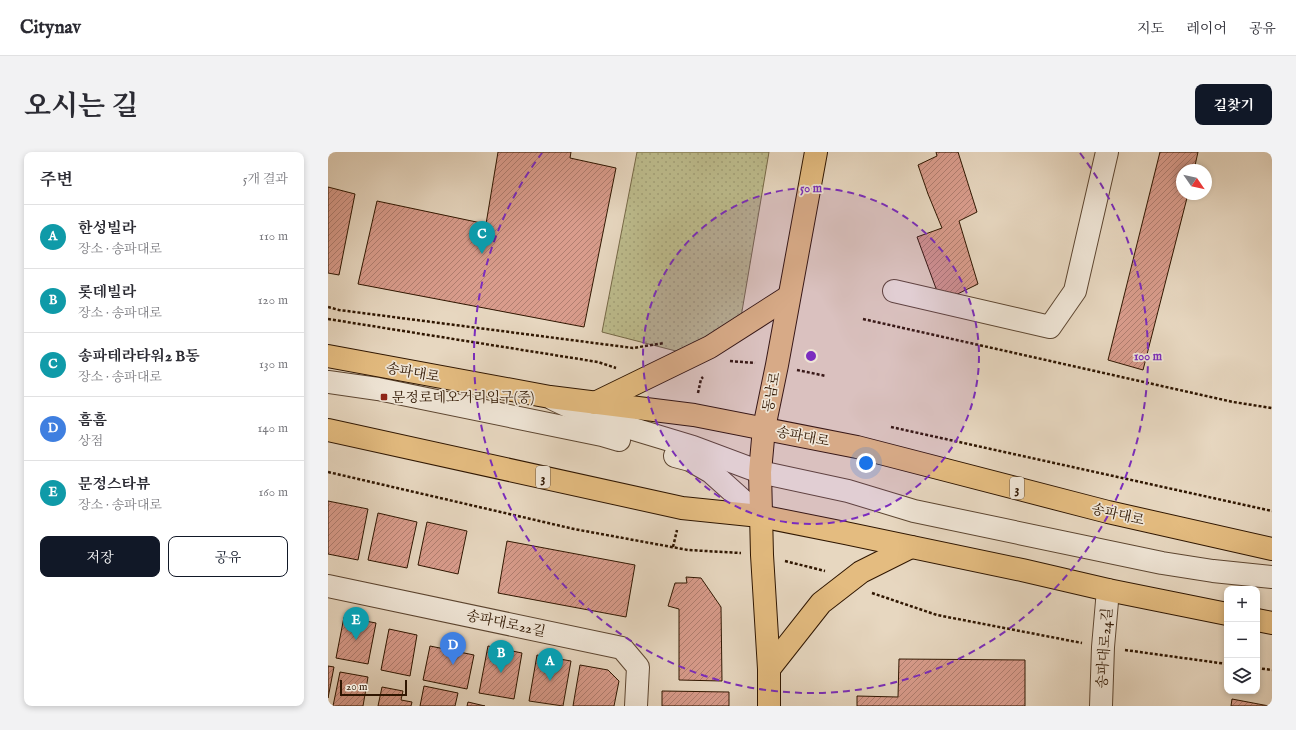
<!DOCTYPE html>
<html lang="ko">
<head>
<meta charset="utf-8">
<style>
  :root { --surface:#fff; --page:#f2f2f3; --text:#2b2b33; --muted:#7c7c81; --line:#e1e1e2; --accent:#111827 }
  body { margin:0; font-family:"IM FELL English","Noto Serif KR",serif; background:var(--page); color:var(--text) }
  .controls { position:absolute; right:12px; bottom:12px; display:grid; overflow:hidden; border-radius:8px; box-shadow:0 2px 6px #0003 }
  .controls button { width:36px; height:36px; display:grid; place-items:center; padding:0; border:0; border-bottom:1px solid var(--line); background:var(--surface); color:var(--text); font:20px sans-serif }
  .compass { position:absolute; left:848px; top:12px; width:36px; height:36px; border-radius:50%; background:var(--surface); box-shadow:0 2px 6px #0003; rotate:124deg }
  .scale { position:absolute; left:12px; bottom:10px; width:67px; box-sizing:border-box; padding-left:4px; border:2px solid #2f1601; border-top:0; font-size:11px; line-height:14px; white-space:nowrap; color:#2f1601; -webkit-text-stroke:3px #efe5d6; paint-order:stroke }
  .you { position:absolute; left:538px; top:311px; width:14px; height:14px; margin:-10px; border:3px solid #fff; border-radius:50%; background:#1a73e8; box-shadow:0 0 0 6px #1a73e833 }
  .badge { display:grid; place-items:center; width:26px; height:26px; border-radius:50%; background:var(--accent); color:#fff; font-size:13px; font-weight:700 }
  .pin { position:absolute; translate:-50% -33px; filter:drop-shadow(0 1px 2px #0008) }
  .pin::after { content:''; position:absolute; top:21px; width:14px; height:12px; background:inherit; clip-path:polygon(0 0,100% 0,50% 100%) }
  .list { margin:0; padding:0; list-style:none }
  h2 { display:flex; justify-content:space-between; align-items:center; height:52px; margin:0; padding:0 16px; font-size:17px }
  h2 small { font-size:13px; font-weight:400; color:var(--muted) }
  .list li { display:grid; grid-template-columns:26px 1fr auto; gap:12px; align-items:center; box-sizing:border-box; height:64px; padding:0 16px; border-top:1px solid var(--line) }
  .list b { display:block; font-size:15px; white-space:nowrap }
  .list p { margin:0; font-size:13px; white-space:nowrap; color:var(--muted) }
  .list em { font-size:13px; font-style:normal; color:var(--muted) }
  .actions { display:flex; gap:8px; padding:12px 16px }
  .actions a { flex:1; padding:9px 0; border:1px solid var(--accent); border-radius:8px; text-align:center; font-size:14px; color:var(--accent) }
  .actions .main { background:var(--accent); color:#fff }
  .icon { flex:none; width:22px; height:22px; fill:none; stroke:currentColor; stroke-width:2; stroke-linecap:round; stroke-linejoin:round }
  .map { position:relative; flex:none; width:944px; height:554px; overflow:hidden; border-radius:8px }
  header { display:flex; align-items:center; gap:24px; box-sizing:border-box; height:56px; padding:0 20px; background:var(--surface); border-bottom:1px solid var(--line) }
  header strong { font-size:19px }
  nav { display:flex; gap:22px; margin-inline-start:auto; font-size:14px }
  .intro { display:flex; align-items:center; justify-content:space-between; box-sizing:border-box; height:96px; padding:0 24px }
  h1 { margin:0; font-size:28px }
  .button { padding:10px 18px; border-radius:8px; background:var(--accent); color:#fff; font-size:14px; font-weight:700 }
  main { display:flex; gap:24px; padding:0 24px }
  aside { flex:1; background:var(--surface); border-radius:8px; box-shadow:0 2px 6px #0003 }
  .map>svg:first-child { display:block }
  .grass { fill:url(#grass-dots); stroke:#766947 }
  .building { fill:url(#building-hatch); stroke:#2f1601 }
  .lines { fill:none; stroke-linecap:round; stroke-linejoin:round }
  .minor-casing { stroke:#5d4631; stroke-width:24 }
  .major-casing { stroke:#2f1601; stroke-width:24 }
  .path { stroke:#2f1601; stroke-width:2.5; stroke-dasharray:3 2; stroke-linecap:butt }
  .minor { stroke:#efe5d6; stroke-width:22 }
  .major { stroke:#e4bc80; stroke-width:22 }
  .ring { fill:none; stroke:#7b2cbf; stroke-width:2; stroke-dasharray:7 5 }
  .poi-dot { fill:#8f2418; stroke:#efe5d6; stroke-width:1.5 }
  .labels { text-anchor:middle; stroke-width:3.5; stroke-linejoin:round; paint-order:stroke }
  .shield { fill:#efe5d6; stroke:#695441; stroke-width:1 }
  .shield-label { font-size:13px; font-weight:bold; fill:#2f1601 }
  .street-label { font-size:14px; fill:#2f1601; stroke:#efe5d6 }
  .poi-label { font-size:14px; fill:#2f1601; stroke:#efe5d6; text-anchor:start }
  .centre { fill:#7b2cbf; stroke:#efe5d6; stroke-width:2 }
  .ring-label { font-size:12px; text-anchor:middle; font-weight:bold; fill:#7b2cbf; stroke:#efe5d6; stroke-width:3.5; stroke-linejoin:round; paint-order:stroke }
</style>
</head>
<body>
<header>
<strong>Citynav</strong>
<nav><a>지도</a><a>레이어</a><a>공유</a></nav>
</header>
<div class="intro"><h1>오시는 길</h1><a class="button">길찾기</a></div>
<main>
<aside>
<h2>주변<small>5개 결과</small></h2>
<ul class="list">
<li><span class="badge" style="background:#0f9aa8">A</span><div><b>한성빌라</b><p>장소 · 송파대로</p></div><em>110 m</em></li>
<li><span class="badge" style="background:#0f9aa8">B</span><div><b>롯데빌라</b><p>장소 · 송파대로</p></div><em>120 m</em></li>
<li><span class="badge" style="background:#0f9aa8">C</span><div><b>송파테라타워2 B동</b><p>장소 · 송파대로</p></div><em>130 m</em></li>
<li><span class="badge" style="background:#3f7fe0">D</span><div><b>흠흠</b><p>상점</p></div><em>140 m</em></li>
<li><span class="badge" style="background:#0f9aa8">E</span><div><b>문정스타뷰</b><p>장소 · 송파대로</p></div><em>160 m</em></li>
</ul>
<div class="actions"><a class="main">저장</a><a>공유</a></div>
</aside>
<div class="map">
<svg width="944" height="554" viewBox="0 0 944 554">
  <defs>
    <pattern id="grass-dots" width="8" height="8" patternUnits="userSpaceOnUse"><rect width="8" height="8" fill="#bdbc8d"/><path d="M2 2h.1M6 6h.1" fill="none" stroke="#a3a178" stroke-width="1.8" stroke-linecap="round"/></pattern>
    <pattern id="building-hatch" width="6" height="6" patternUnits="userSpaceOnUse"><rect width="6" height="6" fill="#d99c8c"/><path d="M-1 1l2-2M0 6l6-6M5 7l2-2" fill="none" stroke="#b07e70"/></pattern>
  </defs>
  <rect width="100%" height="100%" fill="#e7d7c0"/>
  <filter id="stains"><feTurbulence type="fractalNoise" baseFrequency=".005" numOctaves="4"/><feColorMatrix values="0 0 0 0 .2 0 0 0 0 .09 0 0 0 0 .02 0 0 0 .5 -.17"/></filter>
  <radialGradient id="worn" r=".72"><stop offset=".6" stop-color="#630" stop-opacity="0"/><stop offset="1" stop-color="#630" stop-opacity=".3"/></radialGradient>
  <path class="grass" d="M309,0h132l-30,177 -32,30 -105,-27z"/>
  <g class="building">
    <path d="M170,0h73l-1,6 46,10 -32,159 -226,-43 19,-83 109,23z"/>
    <path d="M608,0h22l19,60 -18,9 19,63 -37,18 -24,-65 25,-9 -14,-34 -10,-29 19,-9z"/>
    <path d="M832,0h38l-4,18h-12v24h6l-45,176 -35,-10z"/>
    <path d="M0,35l27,7 -16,81 -11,-2z"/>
    <path d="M0,349l40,8 -10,51 -30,-6z"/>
    <path d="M50,361l39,9 -10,46 -39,-8z"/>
    <path d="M99,370l40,9 -9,43 -40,-9z"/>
    <path d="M179,389l128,24 -9,52 -128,-24z"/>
    <path d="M358,425l15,1 20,29 1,74 -43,-1v-71l-11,-3 7,-23h12z"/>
    <path d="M16,465l32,6 -8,41 -32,-6z"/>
    <path d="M61,477l28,6 -7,41 -29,-6z"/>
    <path d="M102,494l44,9 -7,34 -44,-9z"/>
    <path d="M160,494l34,7 -8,46 -35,-6z"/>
    <path d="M209,503l34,6 -8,45 -34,-5z"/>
    <path d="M571,507l126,1v46h-168v-10l41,1z"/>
    <path d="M252,513l28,5 11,11 -5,25h-41z"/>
    <path d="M0,514l6,1 -6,31z"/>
    <path d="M12,520l28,5 -5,29h-30z"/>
    <path d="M96,534l34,7 -3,13h-35z"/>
    <path d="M54,535l21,4 -2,9 11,2 -1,4h-33z"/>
    <path d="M334,539l67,1v14h-67z"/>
    <path d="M904,547l37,7h-38z"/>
    <path d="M140,550l17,4h-18z"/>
  </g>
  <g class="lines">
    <defs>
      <g id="minor">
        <path d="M566,139l156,36 25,-36 32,-139"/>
        <path d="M0,230l50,7 224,46 17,5"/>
        <path d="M225,247l34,16 106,32 67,25 88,19 66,20 248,52 51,8 59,6"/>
        <path d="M347,304l15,4 21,12 49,44"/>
        <path d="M0,434l294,62 16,19 -2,39"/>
        <path d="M773,554l2,-59 5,-57"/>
      </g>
      <g id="major">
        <path d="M0,204l222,41 144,18 163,32 251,65 164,37"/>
        <path d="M267,251l115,-56 78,-50"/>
        <path d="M0,278l354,78 78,8 85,17 177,37 86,20 119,24"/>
        <path d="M929,468l15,3"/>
        <path d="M441,517l52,-66 40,-31 50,-25"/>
        <path d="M441,554v-37l-7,-114 -2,-83 4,-44 13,-63 39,-213"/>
      </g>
    </defs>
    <use href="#minor" class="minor-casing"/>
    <use href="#major" class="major-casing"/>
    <g class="path">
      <path d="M0,155l11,3 294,38 31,-5"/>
      <path d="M0,167l270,43 18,6"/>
      <path d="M535,167l370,83 39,6"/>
      <path d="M402,209l25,2"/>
      <path d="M469,218l29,6"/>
      <path d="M370,241l3,-14 2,-2"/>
      <path d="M563,275l381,84"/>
      <path d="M0,320l246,57 114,21 53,3"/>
      <path d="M345,395l4,-17"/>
      <path d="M457,409l40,10"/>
      <path d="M544,441l65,22 145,28"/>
      <path d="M797,498l102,14"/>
      <path d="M929,516l15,2"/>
    </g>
    <use href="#minor" class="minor"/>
    <use href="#major" class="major"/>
  </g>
  <circle cx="483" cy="204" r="168" fill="#7b2cbf" fill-opacity=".12"/>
  <g class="ring">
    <circle cx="483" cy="204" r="168"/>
    <path d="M752 1A337 337 0 1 1 214 1"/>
  </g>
  <rect class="poi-dot" x="52" y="241" width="8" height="8" rx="2"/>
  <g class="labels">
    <g class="shield">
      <rect x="208" y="314" width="14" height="22" rx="3"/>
      <rect x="682" y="325" width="14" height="22" rx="3"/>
    </g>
    <g class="shield-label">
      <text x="215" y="330">3</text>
      <text x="689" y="341">3</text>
    </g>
    <g class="street-label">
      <text transform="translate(85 220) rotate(10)" y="5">송파대로</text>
      <text transform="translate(443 240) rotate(-79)" y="5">동남로</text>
      <text transform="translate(475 284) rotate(11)" y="5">송파대로</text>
      <text transform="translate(790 362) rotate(13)" y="5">송파대로</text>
      <text transform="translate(178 471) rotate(12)" y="5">송파대로22길</text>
      <text transform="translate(776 496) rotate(-86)" y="5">송파대로24길</text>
    </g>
    <g class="poi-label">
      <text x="64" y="250">문정로데오거리입구(중)</text>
    </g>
  </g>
  <circle cx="483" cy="204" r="6" class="centre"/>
  <g class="ring-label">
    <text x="483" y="40">50 m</text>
    <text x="820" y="208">100 m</text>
  </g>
  <rect width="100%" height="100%" filter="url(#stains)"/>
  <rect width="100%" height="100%" fill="url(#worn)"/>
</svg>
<div class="controls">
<button>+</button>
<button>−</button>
<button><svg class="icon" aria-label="layers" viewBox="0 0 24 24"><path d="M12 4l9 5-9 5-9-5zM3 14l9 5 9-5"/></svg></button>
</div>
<svg class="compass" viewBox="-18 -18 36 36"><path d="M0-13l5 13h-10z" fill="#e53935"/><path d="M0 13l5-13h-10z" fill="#7c7c81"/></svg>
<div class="scale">20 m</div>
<div class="you"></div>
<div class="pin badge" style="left:222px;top:529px;background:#0f9aa8">A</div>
<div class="pin badge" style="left:173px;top:521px;background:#0f9aa8">B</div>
<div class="pin badge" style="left:154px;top:102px;background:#0f9aa8">C</div>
<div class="pin badge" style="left:125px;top:513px;background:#3f7fe0">D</div>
<div class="pin badge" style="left:28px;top:488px;background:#0f9aa8">E</div>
</div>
</main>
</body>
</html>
